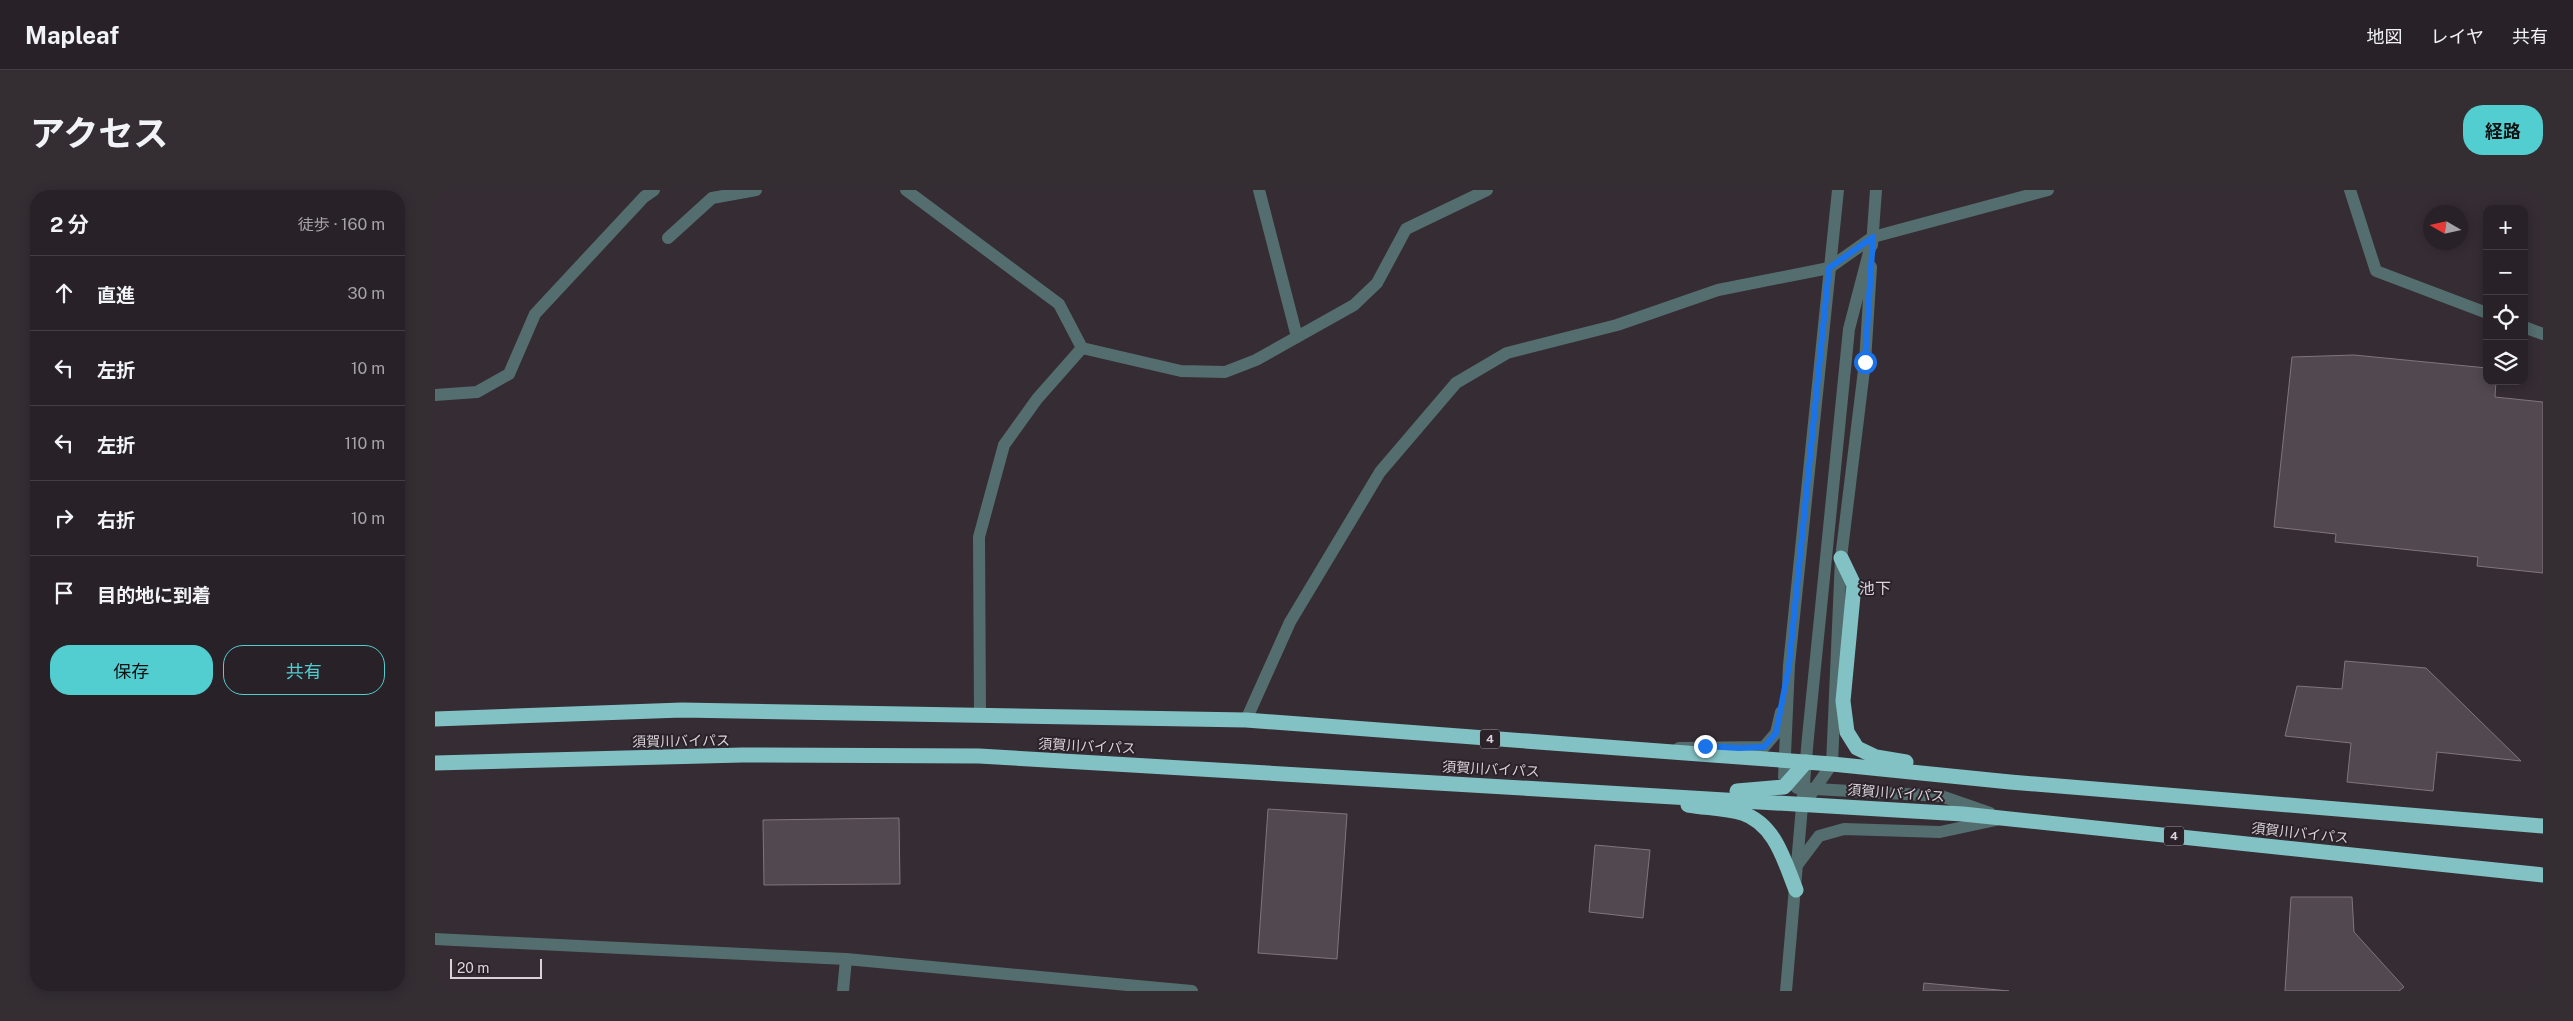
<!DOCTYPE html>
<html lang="ja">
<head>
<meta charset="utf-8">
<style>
  :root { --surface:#282127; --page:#342e33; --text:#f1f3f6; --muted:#a5a3a7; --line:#443e44; --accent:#52cdd0 }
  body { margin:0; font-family:"Public Sans","Noto Sans JP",sans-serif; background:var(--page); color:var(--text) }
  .controls { position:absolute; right:15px; top:15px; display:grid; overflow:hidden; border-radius:10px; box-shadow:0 2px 12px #0003 }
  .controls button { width:45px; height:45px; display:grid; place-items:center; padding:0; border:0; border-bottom:1px solid var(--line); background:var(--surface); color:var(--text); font:25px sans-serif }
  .compass { position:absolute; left:1988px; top:15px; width:45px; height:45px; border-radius:50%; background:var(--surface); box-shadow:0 2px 12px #0003; rotate:279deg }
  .scale { position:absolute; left:15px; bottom:12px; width:92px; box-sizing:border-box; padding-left:5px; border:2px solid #dad4da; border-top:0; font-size:14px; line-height:18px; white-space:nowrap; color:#dad4da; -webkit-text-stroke:4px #2b222a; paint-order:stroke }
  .stop { position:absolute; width:15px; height:15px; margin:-11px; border:4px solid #1a73e8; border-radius:50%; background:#fff }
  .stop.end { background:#1a73e8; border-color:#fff; box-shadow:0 1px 5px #0008 }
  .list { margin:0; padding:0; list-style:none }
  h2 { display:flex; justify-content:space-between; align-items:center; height:65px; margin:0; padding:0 20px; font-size:21px }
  h2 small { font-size:16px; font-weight:400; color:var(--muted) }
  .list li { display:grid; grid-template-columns:32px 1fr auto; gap:15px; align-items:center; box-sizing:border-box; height:75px; padding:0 20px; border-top:1px solid var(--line) }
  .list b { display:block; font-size:19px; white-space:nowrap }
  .list em { font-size:16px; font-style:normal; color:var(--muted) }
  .actions { display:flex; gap:10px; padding:15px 20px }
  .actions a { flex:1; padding:11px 0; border:1px solid var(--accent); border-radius:20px; text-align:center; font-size:18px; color:var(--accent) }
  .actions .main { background:var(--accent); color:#111 }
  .icon { flex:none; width:28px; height:28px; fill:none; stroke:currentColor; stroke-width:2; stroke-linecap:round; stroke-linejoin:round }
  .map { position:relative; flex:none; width:2108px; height:801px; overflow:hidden; border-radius:20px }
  header { display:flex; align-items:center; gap:30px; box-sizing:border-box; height:70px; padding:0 25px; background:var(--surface); border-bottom:1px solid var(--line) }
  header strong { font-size:24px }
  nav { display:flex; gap:28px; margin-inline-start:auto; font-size:18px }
  .intro { display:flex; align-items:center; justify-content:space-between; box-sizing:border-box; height:120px; padding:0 30px }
  h1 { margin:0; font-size:35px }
  .button { padding:12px 22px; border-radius:20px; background:var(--accent); color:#111; font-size:18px; font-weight:700 }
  main { display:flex; gap:30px; padding:0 30px }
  aside { flex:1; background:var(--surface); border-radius:20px; box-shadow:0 2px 12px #0003 }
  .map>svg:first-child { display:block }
  .building { fill:#524850; stroke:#80757f }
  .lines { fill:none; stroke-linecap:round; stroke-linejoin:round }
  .minor { stroke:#546d6e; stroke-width:12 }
  .highway { stroke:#82c2c4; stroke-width:15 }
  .route { stroke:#1a73e8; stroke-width:6 }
  .labels { text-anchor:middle; stroke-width:4; stroke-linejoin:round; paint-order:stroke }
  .shield { fill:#2b222a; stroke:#a69fa5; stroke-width:1 }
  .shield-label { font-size:12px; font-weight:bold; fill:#dad4da }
  .street-label { font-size:14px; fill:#dad4da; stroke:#2b222a }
  .quarter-label { font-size:16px; fill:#dad4da; stroke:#2b222a }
</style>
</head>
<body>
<header>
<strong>Mapleaf</strong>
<nav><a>地図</a><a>レイヤ</a><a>共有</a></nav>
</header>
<div class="intro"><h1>アクセス</h1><a class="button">経路</a></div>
<main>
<aside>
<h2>2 分<small>徒歩 · 160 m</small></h2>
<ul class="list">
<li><svg class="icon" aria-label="ahead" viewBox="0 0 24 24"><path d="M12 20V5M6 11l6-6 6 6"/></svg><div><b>直進</b></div><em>30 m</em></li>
<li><svg class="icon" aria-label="left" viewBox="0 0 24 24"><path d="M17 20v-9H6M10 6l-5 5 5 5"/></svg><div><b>左折</b></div><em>10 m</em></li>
<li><svg class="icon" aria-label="left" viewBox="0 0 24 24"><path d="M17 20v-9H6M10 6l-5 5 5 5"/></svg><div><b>左折</b></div><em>110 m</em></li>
<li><svg class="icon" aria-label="right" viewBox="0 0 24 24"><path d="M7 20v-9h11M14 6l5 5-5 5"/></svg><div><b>右折</b></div><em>10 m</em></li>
<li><svg class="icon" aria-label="arrive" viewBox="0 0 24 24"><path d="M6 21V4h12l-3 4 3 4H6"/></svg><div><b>目的地に到着</b></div></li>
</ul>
<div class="actions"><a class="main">保存</a><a>共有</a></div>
</aside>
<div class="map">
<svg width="2108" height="801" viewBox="0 0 2108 801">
  <rect width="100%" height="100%" fill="#352c34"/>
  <g class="building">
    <path d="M1919,165l133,13v13h9l-1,16 48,5v171l-66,-7 1,-9 -143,-15 1,-8 -62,-7 18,-170z"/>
    <path d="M1910,471l81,7 95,93 -84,-9 -4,39 -86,-9 4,-39 -66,-7 12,-50 45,3z"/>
    <path d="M833,619l79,5 -10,145 -79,-6z"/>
    <path d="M464,628l1,66 -136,1 -1,-65z"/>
    <path d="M1160,655l55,5 -7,68 -54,-6z"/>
    <path d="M1856,707h61l2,35 50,55 -5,4h-114z"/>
    <path d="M1489,793l85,8h-86z"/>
  </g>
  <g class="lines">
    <g class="minor">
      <path d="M471,0l153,114 23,44 99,23 44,1 31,-12 98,-55 23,-22 29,-54 81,-39"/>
      <path d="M824,0l38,147"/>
      <path d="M1403,0l-49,475 -5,112 13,11 144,8 49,17"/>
      <path d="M1915,0l26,81 111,42"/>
      <path d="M233,48l44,-40 44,-8"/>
      <path d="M1437,55l4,-55"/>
      <path d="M2089,137l19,7"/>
      <path d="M0,205l42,-3 32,-18 26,-60 109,-117 10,-7"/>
      <path d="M545,524l-1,-177 25,-92 33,-46 45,-51"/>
      <path d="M811,530l44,-98 90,-150 76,-89 51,-30 110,-28 101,-35 111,-22 44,-31 175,-47"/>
      <path d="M1244,558l85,-1 12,-14 5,-21"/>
      <path d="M1376,604l21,-30 9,-206 24,-196 6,-95"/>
      <path d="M1363,674l21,-28 25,-7 96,3 56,-12"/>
      <path d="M0,749l411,20 346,32"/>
      <path d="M408,801l3,-32"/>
      <path d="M1351,801l22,-254 41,-408 24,-92"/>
    </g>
    <g class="highway">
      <path d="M1406,368l13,27 -11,116 4,31 10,16 19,9 30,5"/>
      <path d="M0,529l247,-9 564,10 586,44 178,18 533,44"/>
      <path d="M0,573l307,-8 237,1 984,58 580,61"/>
      <path d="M1302,601l47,-4 22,-25"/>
      <path d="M1253,615c17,3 37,3 54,8 33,11 42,47 54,77"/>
    </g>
  </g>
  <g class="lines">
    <path class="route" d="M1270,556l34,2 25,-1 12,-14 13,-67 40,-398 44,-31 -8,125"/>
  </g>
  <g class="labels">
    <g class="shield">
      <rect x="1045" y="539.5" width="20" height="19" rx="4"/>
      <rect x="1729" y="636.5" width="20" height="19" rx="4"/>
    </g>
    <g class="shield-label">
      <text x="1055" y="553">4</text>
      <text x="1739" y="650">4</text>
    </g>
    <g class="street-label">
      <text transform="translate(246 551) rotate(-1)" y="5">須賀川バイパス</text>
      <text transform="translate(652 556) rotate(3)" y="5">須賀川バイパス</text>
      <text transform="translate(1056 579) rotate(3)" y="5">須賀川バイパス</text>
      <text transform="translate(1461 603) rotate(4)" y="5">須賀川バイパス</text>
      <text transform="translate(1865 643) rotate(6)" y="5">須賀川バイパス</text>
    </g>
    <g class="quarter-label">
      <text x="1440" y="404">池下</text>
    </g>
  </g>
</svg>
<div class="controls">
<button>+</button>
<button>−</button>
<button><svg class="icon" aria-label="locate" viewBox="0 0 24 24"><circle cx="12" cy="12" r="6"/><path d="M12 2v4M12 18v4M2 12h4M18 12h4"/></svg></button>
<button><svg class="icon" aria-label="layers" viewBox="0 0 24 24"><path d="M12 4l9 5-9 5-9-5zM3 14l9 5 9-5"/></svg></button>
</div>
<svg class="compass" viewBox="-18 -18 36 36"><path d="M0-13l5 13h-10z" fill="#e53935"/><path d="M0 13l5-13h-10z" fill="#a5a3a7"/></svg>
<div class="scale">20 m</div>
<div class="stop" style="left:1430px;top:172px"></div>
<div class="stop end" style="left:1270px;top:556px"></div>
</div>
</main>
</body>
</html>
